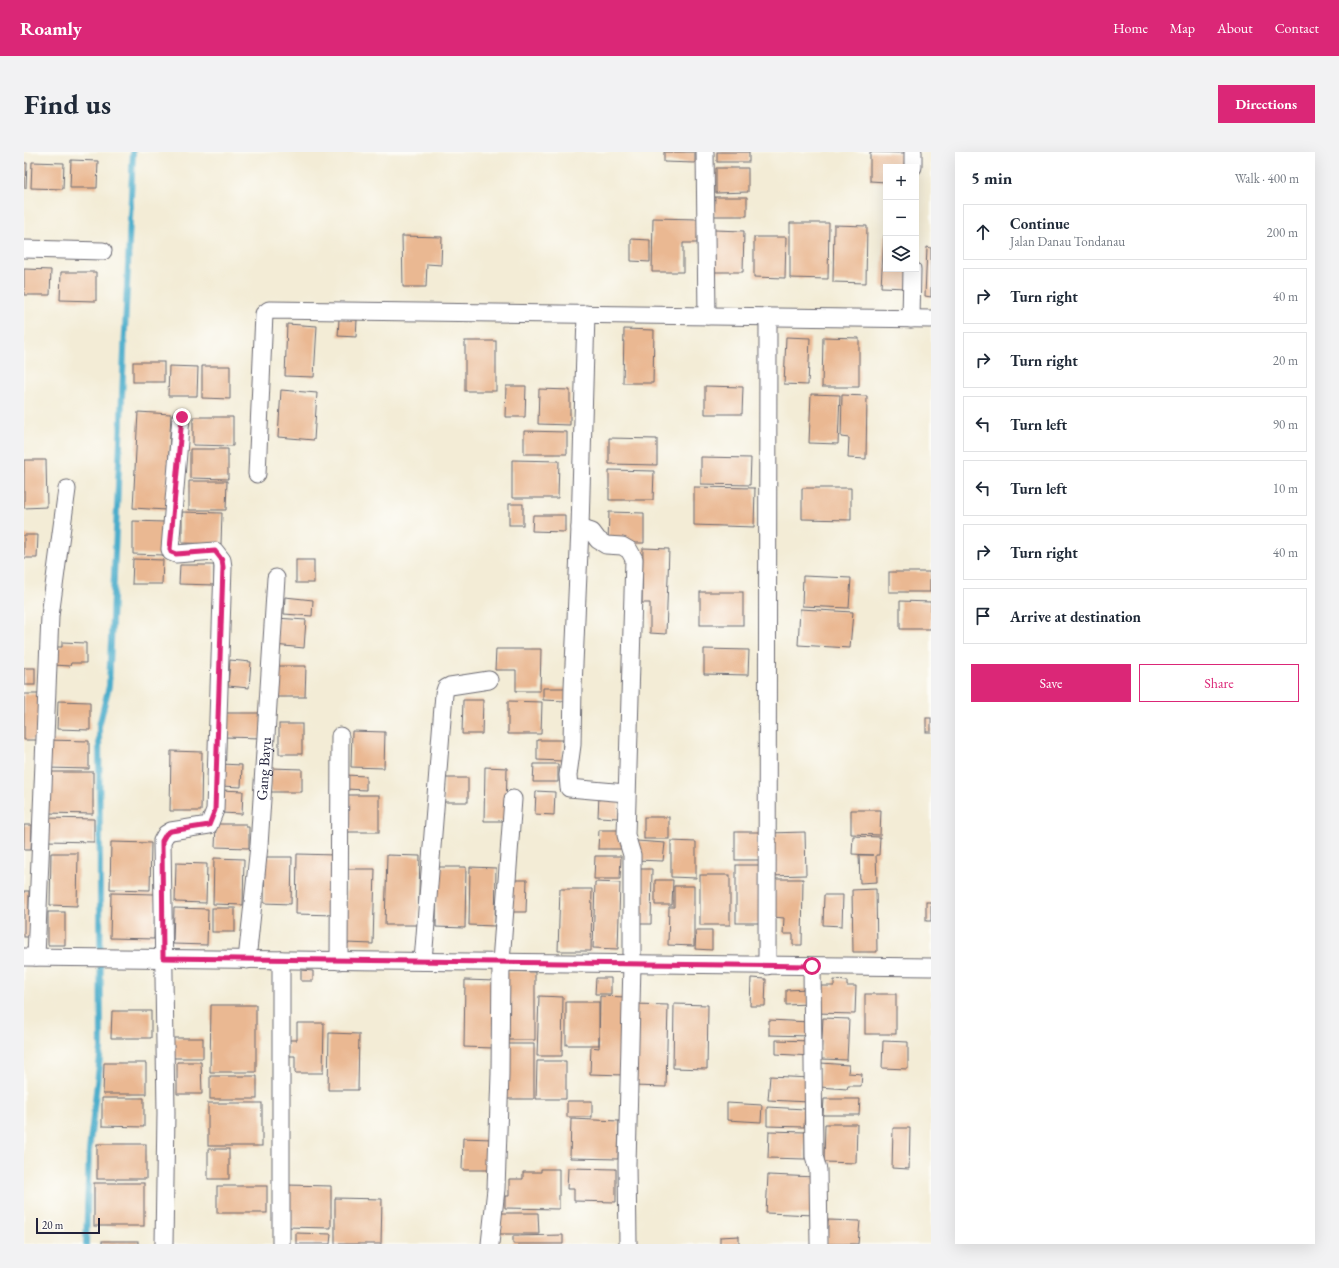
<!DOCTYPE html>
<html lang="en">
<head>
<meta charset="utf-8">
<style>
  :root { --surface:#fff; --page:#f2f2f3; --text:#1f2937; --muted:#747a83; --line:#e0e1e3; --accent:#db2777 }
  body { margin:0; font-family:"EB Garamond",serif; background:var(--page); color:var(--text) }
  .controls { position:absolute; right:12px; top:12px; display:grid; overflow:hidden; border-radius:0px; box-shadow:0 4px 16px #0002 }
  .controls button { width:36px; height:36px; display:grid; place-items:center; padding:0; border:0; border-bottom:1px solid var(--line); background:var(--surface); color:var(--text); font:20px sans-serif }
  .scale { position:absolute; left:12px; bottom:10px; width:64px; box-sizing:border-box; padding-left:4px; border:2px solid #22223b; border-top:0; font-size:11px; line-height:14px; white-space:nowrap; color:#22223b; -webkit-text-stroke:3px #fdfcf7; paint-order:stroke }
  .stop { position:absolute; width:12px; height:12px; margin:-9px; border:3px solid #db2777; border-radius:50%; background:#fff }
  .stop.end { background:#db2777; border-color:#fff; box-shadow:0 1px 4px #0008 }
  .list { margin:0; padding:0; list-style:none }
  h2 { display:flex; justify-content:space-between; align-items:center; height:52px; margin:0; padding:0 16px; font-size:17px }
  h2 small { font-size:13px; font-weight:400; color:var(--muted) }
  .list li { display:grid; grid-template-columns:26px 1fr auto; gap:12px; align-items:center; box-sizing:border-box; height:56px; margin:0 8px 8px; padding:0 8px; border:1px solid var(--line); border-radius:0px }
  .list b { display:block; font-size:15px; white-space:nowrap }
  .list p { margin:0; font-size:13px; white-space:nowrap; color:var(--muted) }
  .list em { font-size:13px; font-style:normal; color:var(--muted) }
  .actions { display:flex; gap:8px; padding:12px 16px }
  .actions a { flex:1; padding:9px 0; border:1px solid var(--accent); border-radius:0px; text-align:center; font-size:14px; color:var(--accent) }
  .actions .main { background:var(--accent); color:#fff }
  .icon { flex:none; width:22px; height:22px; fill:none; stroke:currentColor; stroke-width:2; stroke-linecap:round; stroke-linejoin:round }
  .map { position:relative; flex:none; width:907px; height:1092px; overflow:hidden; border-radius:0px }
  header { display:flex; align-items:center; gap:24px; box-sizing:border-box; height:56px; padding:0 20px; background:var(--accent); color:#fff }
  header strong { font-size:19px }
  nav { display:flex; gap:22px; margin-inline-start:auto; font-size:14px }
  .intro { display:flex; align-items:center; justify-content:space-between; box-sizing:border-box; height:96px; padding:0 24px }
  h1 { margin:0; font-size:28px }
  .button { padding:10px 18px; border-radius:0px; background:var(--accent); color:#fff; font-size:14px; font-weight:700 }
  main { display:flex; gap:24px; padding:0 24px }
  aside { flex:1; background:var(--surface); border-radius:0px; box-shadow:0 4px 16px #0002 }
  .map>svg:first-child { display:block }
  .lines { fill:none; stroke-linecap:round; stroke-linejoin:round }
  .stream { stroke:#4cadcb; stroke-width:6 }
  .building { fill:#eab892 }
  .minor-casing { stroke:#6b6971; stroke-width:19 }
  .minor { stroke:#fff; stroke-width:17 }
  .route { stroke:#db2777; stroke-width:5 }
  .labels { text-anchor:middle; stroke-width:3; stroke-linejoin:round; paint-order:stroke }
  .street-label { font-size:15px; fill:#22223b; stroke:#fdfcf7 }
</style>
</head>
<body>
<header>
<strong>Roamly</strong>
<nav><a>Home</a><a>Map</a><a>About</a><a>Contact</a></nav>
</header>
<div class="intro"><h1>Find us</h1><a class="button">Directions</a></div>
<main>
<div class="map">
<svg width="907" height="1092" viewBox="0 0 907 1092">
  <rect width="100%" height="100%" fill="#fdfcf7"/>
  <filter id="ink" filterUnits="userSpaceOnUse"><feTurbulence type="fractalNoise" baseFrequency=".025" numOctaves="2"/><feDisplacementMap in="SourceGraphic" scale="8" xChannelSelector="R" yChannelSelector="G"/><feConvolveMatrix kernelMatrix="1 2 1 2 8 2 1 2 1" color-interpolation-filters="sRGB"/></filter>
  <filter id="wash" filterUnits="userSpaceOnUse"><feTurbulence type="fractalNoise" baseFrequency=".012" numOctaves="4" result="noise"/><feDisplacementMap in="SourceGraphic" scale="16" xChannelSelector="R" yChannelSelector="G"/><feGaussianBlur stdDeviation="0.9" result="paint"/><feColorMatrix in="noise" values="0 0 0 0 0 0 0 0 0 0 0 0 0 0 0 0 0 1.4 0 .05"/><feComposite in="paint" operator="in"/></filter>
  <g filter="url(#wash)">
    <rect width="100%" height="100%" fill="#f3ecd6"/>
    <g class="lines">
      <path class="stream" d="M62,1092l3,-93 12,-102 -2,-323 10,-40 24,-534"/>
    </g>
    <g id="blocks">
      <g class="building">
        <path d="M640,0h31v11l-31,-1z"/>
        <rect x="693" y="0" width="32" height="10"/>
        <path d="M846,0l35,1 -1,14h-18v15l-16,-1z"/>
        <path d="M47,8l27,1 -1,27h-27z"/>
        <path d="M8,10l32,1 -1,26 -32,-1z"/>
        <path d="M0,11h3l-1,25h-2z"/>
        <path d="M692,16h32v24l-32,1z"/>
        <path d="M691,45h32v19h-33z"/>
        <path d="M629,66l45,1 -1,24h-14v29h-31z"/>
        <path d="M766,71h39l-1,56 -38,-1z"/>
        <path d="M810,73l33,1 -1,57 -33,-1z"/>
        <path d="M690,78l30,1 -1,41h-30z"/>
        <path d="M860,83h2v34h22l-1,19 -26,-1z"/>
        <path d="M378,84l40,1 -1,28 -14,-1 -1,23h-23z"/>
        <path d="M730,85h32l-1,41 -31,-1z"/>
        <path d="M607,87l19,1v22l-19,-1z"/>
        <path d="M903,95l4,1v49l-6,-1z"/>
        <path d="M0,117l27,1 -1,25h-26z"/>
        <path d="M37,120h35v29l-36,-1z"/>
        <path d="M315,167l18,1 -1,17 -18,-1z"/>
        <path d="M263,172l30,2 -3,51 -29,-1z"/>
        <path d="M600,177l30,1 -1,53h-30z"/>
        <path d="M762,185l24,1 -2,47 -24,-1z"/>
        <path d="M799,185l36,1v49h-37z"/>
        <rect x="441" y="189" width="31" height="50"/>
        <rect x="109" y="210" width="31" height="20"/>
        <path d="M145,214l29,1 -1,29h-29z"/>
        <path d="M178,214h28v33l-28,-1z"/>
        <path d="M482,234h20l-1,31h-20z"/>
        <path d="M681,234l38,1 -1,27h-37z"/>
        <path d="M515,237l31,1v35l-32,-1z"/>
        <path d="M257,238l36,3 -3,47 -36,-3z"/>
        <path d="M787,242l29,1 -2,49 -29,-1z"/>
        <path d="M818,243l25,1 -1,63 -18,-1 1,-20 -8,-1z"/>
        <path d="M114,260l33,2 -5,96 -33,-2z"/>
        <path d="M169,265h40v29l-40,-1z"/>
        <path d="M500,279l43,1v22h-43z"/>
        <path d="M585,286l48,1v26l-48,-1z"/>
        <path d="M166,297h38v30l-38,-1z"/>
        <path d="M677,305l50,1 -1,27 -49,-1z"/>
        <path d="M0,308h22l1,47 -23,1z"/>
        <path d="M488,308l47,1 -1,37h-46z"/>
        <path d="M585,318l45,1 -1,29h-44z"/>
        <path d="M165,329h38l-1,29h-37z"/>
        <path d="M670,335l61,1 -1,39 -60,-2z"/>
        <path d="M778,336h49v32l-49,-1z"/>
        <rect x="485" y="352" width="14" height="21"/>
        <path d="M158,360l40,1 -1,31 -39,-1z"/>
        <path d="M585,360l35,1v30h-36z"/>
        <path d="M509,363h32v17l-33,-1z"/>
        <path d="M109,369l31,1 -1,33 -30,-1z"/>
        <path d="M0,383h14l-1,23h-13z"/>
        <path d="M619,396l26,1 -3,85 -16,-1v-30h-8z"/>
        <path d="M109,407l30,1 -1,24h-30z"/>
        <rect x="272" y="408" width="18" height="23"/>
        <path d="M156,413h34v20l-35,-1z"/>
        <rect x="865" y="420" width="41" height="20"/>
        <path d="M779,424l48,2 -2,30 -47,-2z"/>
        <rect x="676" y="440" width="43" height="33"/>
        <path d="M261,445l28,3 -1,16 -28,-2z"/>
        <path d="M876,449l31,1v27h-31z"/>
        <path d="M776,457l53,3 -3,36 -52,-3z"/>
        <path d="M252,466l30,2 -2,28 -30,-3z"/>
        <path d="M38,490l24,1v20h-15l-1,3 -16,-1 1,-18h7z"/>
        <path d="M472,497h45l-1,42h-24v-21h-21z"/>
        <path d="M680,497l45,1 -1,25 -44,-1z"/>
        <path d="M206,508l21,2 -2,26 -21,-2z"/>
        <path d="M251,514h31l-1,31h-31z"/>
        <rect x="0" y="516" width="11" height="17"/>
        <path d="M519,536h23v13l-23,-1z"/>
        <path d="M0,542h15l-1,46h-14z"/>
        <path d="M439,548h20l-1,34h-20z"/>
        <path d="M34,549l32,1v28l-33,-1z"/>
        <path d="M484,549l34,1 -1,32h-33z"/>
        <path d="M200,561h38v25l-38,-1z"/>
        <rect x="902" y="566" width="5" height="14"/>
        <rect x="255" y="572" width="23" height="30"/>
        <path d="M328,579l33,1 -1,36 -33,-1z"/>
        <path d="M23,588l42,1v28l-42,-1z"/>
        <path d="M513,588h26l-1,21 -25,-1z"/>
        <path d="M147,599l31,1 -1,59h-31z"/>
        <path d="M197,612l21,1 -1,22 -20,-1z"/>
        <path d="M510,612h24v18h-25z"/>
        <path d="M461,615l22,1 -1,53h-22z"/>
        <path d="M247,616l31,1v23h-32z"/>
        <path d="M24,620h45v42l-46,-1z"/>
        <path d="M321,623l21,1v14l-21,-1z"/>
        <rect x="420" y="626" width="24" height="24"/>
        <path d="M197,638l22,1 -1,23 -21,-1z"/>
        <path d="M512,639l19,1 -1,23 -19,-1z"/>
        <rect x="319" y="643" width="36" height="37"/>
        <path d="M575,643l20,1 -1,22 -20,-1z"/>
        <path d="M827,658h30l-1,25 -29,-1z"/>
        <rect x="620" y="665" width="25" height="22"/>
        <path d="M23,666l47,1v23l-48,-1z"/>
        <path d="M192,672h30v3h3v21l-34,-1z"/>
        <path d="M0,673h8l-1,25h-7z"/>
        <path d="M575,678h23v19h-24z"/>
        <rect x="711" y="680" width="27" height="28"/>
        <path d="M781,680l1,43 -37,1 -1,-43z"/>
        <path d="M829,684l27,1 -1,18h-3l1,27 -17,1 -1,-28h14l-21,-1z"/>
        <path d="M613,689l28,2 -2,18 -28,-1z"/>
        <path d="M647,689l25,1v36l-25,-1z"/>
        <path d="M87,690l40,1 -1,47 -40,-1z"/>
        <path d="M27,701h27l-1,53 -27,-1z"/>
        <path d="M273,702l39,1 -1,60 -39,-1z"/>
        <path d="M363,703l33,1 -2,69h-33z"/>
        <path d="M571,704h26l-1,23h-26z"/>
        <path d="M241,705h27l-1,47 -27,-1z"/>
        <path d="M190,706l30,1 -1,46 -30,-1z"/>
        <path d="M152,711l31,1 -1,39 -31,-1z"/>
        <rect x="712" y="713" width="28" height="58"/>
        <path d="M413,715h29l-1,61 -29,-1z"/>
        <path d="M446,715l26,1 -1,58 -26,-1z"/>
        <path d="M323,717h28l-2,75 -27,-1z"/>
        <path d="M612,717h16l-1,55h-16z"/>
        <rect x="676" y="723" width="30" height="50"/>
        <path d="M750,727h29l-1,66h-9v-11h-10l1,-16 -10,-1z"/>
        <path d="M484,728h19l-1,32h-19z"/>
        <path d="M631,728h18l-1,25h-17z"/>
        <path d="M571,730l25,1 -2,66 -25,-1z"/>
        <path d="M650,734h20v60l-26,-1 1,-38h5z"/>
        <path d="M536,737h32l-1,62h-33z"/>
        <path d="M852,737l1,63h-24l-1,-62z"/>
        <rect x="0" y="739" width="5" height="46"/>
        <path d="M87,741l44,1 -1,45 -44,-1z"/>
        <path d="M800,743h19l-1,31 -19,-1z"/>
        <rect x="902" y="750" width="5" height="19"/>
        <path d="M150,756l34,1 -1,36 -34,-1z"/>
        <rect x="188" y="756" width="23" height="24"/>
        <rect x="24" y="760" width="17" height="33"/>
        <path d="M672,778h16v20l-17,-1z"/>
        <path d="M277,818l12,1v10h-12z"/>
        <path d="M479,819l32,1v68h-32z"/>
        <path d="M572,826h15v16h-16z"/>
        <path d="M727,826l15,1 -1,27h-15z"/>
        <path d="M441,828l30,1 -2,67 -29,-1z"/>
        <path d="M810,828l13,1v5h9l-1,28 -39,-1 1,-27h17z"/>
        <path d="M785,837v15l-23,1v-15z"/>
        <rect x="841" y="842" width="31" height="40"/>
        <path d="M515,844l24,1 -1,59h-25z"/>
        <path d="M576,844l26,1 -2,78 -34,-1 1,-27 8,1z"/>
        <rect x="542" y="850" width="33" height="43"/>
        <path d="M611,852l33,1 -2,82 -33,-1z"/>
        <path d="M650,852l34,1 -1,64 -34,-1z"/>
        <path d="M187,853h45v67h-46z"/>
        <path d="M88,859h39v27h-40z"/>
        <path d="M799,866l26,1 -2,41 -26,-1z"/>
        <path d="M745,868l41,2v14l-41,-1z"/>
        <path d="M273,871h27l-1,50h-28v-17h-7v-16h9z"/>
        <path d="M305,881l30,1 -1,56h-30z"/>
        <rect x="149" y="886" width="30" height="20"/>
        <path d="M752,888l36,1 -1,15 -35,-2z"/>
        <path d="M859,889l25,1v27l-26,-1z"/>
        <path d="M481,892h29v55h-30z"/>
        <path d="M513,909h29v38h-30z"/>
        <path d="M153,910h24l1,32h-25z"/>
        <path d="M80,911h42v31h-43z"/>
        <path d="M797,911l28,2 -1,8 14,1 -1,12h-13l-1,3 -27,-2z"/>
        <rect x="186" y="924" width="47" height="23"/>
        <path d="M746,924l40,2 -1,24 -41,-2z"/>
        <path d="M78,946h42v29l-42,-1z"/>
        <path d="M800,947h36l-1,16h-36z"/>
        <rect x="543" y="949" width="25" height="16"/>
        <rect x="184" y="951" width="54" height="43"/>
        <path d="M703,951l35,2 -1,17 -34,-2z"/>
        <path d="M743,955l38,2 -1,18 -37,-1z"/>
        <path d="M547,967l48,2 -1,38 -48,-1z"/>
        <path d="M801,972h32l-1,39 -32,-1z"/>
        <path d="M869,976h17l-1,41 -17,-1z"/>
        <path d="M745,979l36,1v27l-37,-1z"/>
        <path d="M439,986l28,1v31h-29z"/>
        <rect x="73" y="992" width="49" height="35"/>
        <rect x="184" y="997" width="21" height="30"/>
        <path d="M544,1016l48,1v33l-42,-1v-12h-7z"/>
        <path d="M517,1017h18v40l-54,-1v-12h4v-17h14v-7h18z"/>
        <path d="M744,1023l48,2 -2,38 -48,-2z"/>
        <rect x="70" y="1031" width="50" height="43"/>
        <path d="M262,1033l45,1v42l-46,-1z"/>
        <rect x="193" y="1034" width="50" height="27"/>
        <path d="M311,1046l47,1 -1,45h-46z"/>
        <path d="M472,1061h42l1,21h-43z"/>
        <path d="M804,1068l32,1 -2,23h-31z"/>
        <path d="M272,1081l35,1 -1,10h-34z"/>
        <path d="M539,1083v9h-50v-8z"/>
        <path d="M715,1084v8h-19v-7z"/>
        <rect x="78" y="1089" width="36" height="3"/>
      </g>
    </g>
  </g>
  <g filter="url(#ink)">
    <use href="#blocks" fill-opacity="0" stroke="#6b6971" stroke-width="1"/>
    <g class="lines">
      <defs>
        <g id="minor">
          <path d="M681,0l2,164"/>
          <path d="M889,15v-15"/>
          <path d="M0,97l79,2"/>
          <path d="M562,162l-6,214 -7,159 -1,58 -4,30 1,13 57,5"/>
          <path d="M887,167l1,-50"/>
          <path d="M233,322l7,-160 5,-4 662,9"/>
          <path d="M556,376l12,4 6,8 8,5 16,1 7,4 5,9 -8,276 6,20v109l-5,200 1,80"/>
          <path d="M0,805l907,10"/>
          <path d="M12,805l14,-341 17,-127"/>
          <path id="s1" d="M223,808l12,-114 17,-268"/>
          <path d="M315,809l1,-225"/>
          <path d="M399,809l21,-267 2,-6 4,-2 39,-6"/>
          <path d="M743,814l1,-649"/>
          <path d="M788,814l2,190 4,14 1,74"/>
          <path d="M140,1092l2,-131 -4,-272 4,-7 5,-3 38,-6 6,-15 8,-243 -1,-7 -7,-9 -39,3 -5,-2 -1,-3 11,-132"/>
          <path d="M257,1092v-284"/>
          <path d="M466,1092l6,-55 4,-115 1,-112 12,-163"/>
        </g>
      </defs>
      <use href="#minor" class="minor-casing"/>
      <use href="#minor" class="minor"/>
    </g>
  </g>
  <g class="lines" filter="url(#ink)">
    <path class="route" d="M158,265l-12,132 1,3 5,2 39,-3 7,9 1,7 -8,243 -6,15 -38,6 -5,3 -4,7 1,117 649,8"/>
  </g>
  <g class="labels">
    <g class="street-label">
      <text dy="5" stroke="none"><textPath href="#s1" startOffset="192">Gang Bayu</textPath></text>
    </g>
  </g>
</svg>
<div class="controls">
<button>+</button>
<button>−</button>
<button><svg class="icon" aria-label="layers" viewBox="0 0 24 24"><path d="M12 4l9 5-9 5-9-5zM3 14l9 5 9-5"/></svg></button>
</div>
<div class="scale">20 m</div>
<div class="stop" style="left:788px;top:814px"></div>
<div class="stop end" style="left:158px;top:265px"></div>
</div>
<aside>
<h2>5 min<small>Walk · 400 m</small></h2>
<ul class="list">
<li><svg class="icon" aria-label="ahead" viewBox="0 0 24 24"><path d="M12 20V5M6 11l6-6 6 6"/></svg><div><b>Continue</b><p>Jalan Danau Tondanau</p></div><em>200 m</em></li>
<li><svg class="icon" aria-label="right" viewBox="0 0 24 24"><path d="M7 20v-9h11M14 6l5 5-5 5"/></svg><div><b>Turn right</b></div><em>40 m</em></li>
<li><svg class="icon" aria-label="right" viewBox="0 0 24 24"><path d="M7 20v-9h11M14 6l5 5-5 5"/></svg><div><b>Turn right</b></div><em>20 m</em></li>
<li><svg class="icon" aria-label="left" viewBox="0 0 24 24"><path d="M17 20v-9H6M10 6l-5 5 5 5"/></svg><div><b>Turn left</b></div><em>90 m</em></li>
<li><svg class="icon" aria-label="left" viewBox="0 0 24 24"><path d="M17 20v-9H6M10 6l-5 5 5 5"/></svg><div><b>Turn left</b></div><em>10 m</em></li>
<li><svg class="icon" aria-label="right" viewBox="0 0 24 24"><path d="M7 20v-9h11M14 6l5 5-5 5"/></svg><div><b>Turn right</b></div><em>40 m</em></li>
<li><svg class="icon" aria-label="arrive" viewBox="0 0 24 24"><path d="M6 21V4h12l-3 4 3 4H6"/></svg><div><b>Arrive at destination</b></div></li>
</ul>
<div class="actions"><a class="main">Save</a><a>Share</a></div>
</aside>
</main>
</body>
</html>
